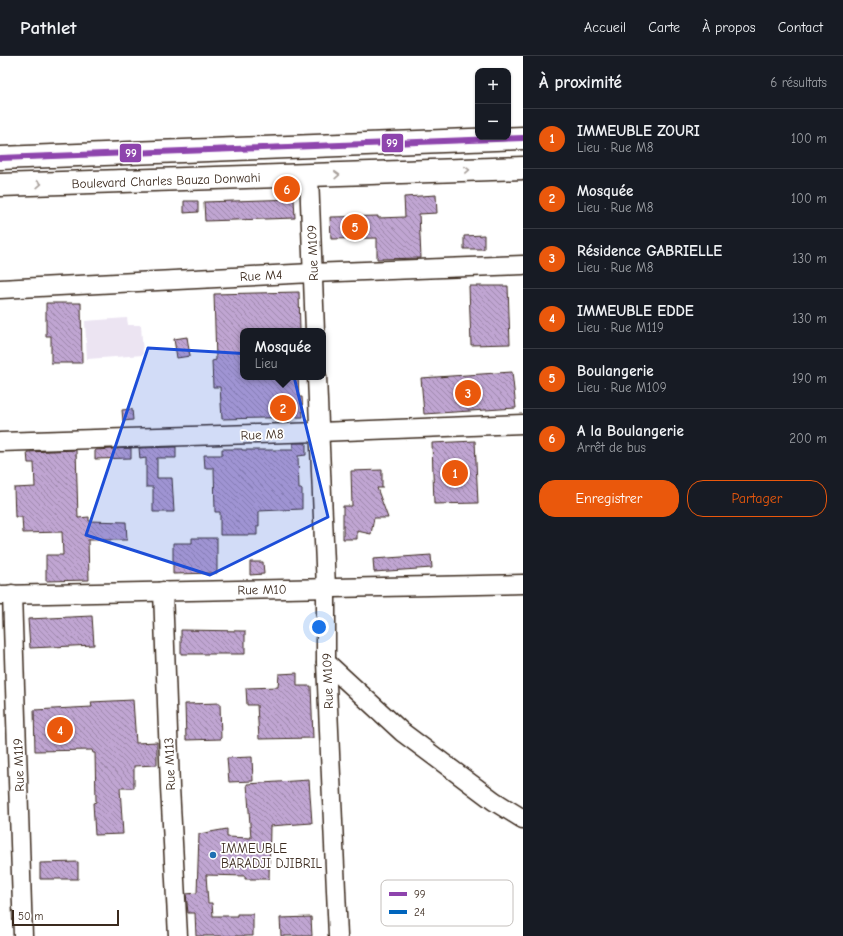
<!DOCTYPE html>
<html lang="fr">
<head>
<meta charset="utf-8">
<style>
  :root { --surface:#171b24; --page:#242831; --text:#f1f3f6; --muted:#9ea1a6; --line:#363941; --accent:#ea580c }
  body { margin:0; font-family:"Comic Neue",sans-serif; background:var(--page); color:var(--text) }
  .controls { position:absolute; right:12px; top:12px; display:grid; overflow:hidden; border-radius:8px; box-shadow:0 1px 3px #0004 }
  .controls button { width:36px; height:36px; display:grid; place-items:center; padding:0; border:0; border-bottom:1px solid var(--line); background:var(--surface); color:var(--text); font:20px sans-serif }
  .scale { position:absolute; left:12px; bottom:10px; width:107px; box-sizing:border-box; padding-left:4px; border:2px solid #3b2a1e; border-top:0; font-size:11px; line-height:14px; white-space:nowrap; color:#3b2a1e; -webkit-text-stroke:3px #fff; paint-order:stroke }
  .you { position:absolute; left:319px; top:571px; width:14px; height:14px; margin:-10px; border:3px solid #fff; border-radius:50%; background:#1a73e8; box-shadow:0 0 0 6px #1a73e833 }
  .badge { display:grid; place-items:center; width:26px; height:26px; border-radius:50%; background:var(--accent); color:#fff; font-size:13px; font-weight:700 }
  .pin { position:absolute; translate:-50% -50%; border:2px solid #fff; box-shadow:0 1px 4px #0006 }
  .popup { position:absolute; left:240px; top:272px; width:86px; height:52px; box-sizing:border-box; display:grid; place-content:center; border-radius:8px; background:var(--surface); filter:drop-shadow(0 1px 3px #0005); font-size:13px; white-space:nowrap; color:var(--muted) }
  .popup b { font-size:15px; color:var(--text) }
  .popup::after { content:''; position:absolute; left:50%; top:100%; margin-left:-8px; border:8px solid transparent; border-top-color:var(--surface) }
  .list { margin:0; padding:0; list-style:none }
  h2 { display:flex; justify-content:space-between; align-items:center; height:52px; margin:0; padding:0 16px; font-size:17px }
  h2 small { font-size:13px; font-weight:400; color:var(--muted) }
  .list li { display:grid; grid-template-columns:26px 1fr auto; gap:12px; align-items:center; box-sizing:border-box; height:60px; padding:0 16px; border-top:1px solid var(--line) }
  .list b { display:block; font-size:15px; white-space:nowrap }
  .list p { margin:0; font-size:13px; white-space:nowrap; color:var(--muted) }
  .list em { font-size:13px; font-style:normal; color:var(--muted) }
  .actions { display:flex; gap:8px; padding:12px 16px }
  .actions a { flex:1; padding:9px 0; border:1px solid var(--accent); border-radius:16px; text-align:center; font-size:14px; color:var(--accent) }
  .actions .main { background:var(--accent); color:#fff }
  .map { position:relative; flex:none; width:523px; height:880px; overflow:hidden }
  header { display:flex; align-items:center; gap:24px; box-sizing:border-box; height:56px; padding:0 20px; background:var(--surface); border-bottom:1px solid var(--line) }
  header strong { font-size:19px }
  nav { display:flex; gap:22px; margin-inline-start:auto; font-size:14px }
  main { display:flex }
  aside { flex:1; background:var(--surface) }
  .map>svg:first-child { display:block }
  .built { fill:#ece4f2 }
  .building { fill:url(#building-back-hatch); stroke:#3b2a1e }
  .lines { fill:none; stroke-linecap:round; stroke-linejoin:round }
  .minor-casing { stroke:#3b2a1e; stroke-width:21 }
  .major-casing { stroke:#3b2a1e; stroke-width:25 }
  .minor { stroke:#fff; stroke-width:18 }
  .major { stroke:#fff; stroke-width:22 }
  .bus-1-casing { stroke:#fff; stroke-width:9 }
  .bus-1 { stroke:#8e44ad; stroke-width:6 }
  .oneway { stroke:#a79f9a }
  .marked { fill:#1d4ed8; fill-opacity:0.2; stroke:#1d4ed8; stroke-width:3; stroke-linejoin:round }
  .poi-dot { fill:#1f6fb2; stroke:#fff; stroke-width:1.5 }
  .labels { text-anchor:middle; stroke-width:3.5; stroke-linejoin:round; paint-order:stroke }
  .street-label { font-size:13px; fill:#3b2a1e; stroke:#fff }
  .poi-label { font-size:13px; fill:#3b2a1e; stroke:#fff; text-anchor:start }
  .key { fill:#fff; stroke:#c4bfbc; stroke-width:1 }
  .key-label { font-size:11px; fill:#3b2a1e }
  .line-badge { stroke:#fff; stroke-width:1.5 }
  .badge-label { font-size:11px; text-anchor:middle; font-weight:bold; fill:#fff }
</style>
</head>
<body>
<header>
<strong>Pathlet</strong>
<nav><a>Accueil</a><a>Carte</a><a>À propos</a><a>Contact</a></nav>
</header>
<main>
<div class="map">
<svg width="523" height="880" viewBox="0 0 523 880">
  <defs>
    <pattern id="building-back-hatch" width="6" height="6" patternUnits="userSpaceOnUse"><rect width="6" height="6" fill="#c0a5d2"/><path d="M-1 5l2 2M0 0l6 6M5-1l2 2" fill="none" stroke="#9d87aa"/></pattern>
  </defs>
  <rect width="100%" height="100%" fill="#fff"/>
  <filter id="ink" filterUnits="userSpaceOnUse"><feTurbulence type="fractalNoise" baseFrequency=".025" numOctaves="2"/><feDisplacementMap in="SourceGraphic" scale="8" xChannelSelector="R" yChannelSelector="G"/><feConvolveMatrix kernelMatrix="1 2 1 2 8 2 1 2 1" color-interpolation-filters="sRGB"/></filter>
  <g filter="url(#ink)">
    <path class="built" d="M127,262l1,7h13l2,30 -56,4 -2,-38z"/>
    <g class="building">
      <path d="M436,139l1,18 -18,1 2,44 -44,1v-21l-46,1 -1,-22 48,-1v2l27,-1 -1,-20z"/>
      <path d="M294,143l1,19 -90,3 -1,-19z"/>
      <path d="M184,145h14v11l-14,1z"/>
      <path d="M484,179v14h-20v-13z"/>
      <path d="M469,230h39l2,58 -39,1z"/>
      <path d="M299,236l1,39h-57v46h55l1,20h3l1,20 -81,2 -2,-32h-7l-1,-26 4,-1 -2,-66z"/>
      <path d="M46,247h35l1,60h-31v-27h-5z"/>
      <path d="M187,281l3,19 -13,2 -3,-19z"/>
      <path d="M512,316l4,36 -92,6 -3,-36z"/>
      <path d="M132,353l1,11 -10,1 -1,-11z"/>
      <path d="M475,385l3,62 -44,1 -2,-61z"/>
      <path d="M293,387h13v12l-8,1 1,33h3v20l-43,2v15h-2v9h-37v-23h-5l-1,-44h-9l-1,-13h18v-6h20v1h51z"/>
      <path d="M176,391v11h-19v20h15l2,34h-21v-25h-7v-29l-6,1 -1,-11z"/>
      <path d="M131,392v10l-36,1v-9z"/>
      <path d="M76,394l2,68 11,-1v4l37,1 1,18h-39l1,40 -43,1v-26h17l-1,-23 -39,1 -1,-16h-7l-1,-29 21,-1 -1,-24h-6l-1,-11z"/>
      <path d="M382,414v18h-5l11,30h-14l-3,16 -14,-3v8h-14v-33h9l-1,-35z"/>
      <path d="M192,482h25v35l-44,1v-31h19z"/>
      <path d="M431,499l1,13 -58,4 -1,-13z"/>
      <path d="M250,506h13l1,12 -14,1z"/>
      <path d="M92,560l2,29 -64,3 -2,-29z"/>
      <path d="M181,574l64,1v23h-64z"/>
      <path d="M297,617v13h14l2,52 -54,1 -2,-34h-10l-1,-17 32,-1 1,-13z"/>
      <path d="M133,644l3,43 21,-1v23l-23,1v22h-14l3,46 -28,1 -2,-32 3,-1 -1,-49h-2l-1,-3 -57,1 -1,-41 58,-3 -1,-5z"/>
      <path d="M220,647l1,36 -35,1 -1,-36z"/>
      <path d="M252,701l1,24 -24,1 -2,-24z"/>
      <path d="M309,724l3,43 -42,3 -1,53h-24v-3l-39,-1 2,28h4l1,13h24v-2h16v22h-57l-1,-23h-7l-2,-19 11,-1 2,-59 28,-5v8l24,1 -4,-54z"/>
      <path d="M78,806v17h-38v-16z"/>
      <path d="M311,861l1,19h-31l-1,-18z"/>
    </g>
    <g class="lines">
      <defs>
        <g id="minor">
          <path d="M309,120l6,155"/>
          <path d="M0,233l312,-16 211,-8"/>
          <path d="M317,321l9,211v74l12,274"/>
          <path d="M0,386l320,-10 203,-8"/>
          <path d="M163,535l7,196 8,149"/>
          <path d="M12,538l11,342"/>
          <path d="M0,539l523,-11"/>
          <path d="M326,606l76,70 92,69 29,18"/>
        </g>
        <g id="major">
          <path d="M0,102l523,-20"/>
          <path d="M0,129l523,-17"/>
        </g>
      </defs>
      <use href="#minor" class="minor-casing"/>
      <use href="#major" class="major-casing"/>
      <use href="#minor" class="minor"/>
      <use href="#major" class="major"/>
      <defs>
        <path id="bus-1" d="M0,102l523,-20"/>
      </defs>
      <use href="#bus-1" class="bus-1-casing"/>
      <use href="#bus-1" class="bus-1"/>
    </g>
    <defs><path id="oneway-chevron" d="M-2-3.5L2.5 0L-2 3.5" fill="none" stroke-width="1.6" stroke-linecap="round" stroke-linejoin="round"/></defs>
    <g class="oneway">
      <use href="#oneway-chevron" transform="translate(467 114) rotate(-2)"/>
      <use href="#oneway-chevron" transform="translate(337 119) rotate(-2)"/>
      <use href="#oneway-chevron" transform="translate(39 128) rotate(-2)"/>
    </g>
  </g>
  <path class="marked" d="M148,292l141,8 39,161 -118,58 -124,-40z"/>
  <circle class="poi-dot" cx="213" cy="799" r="4"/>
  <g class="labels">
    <g class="street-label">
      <text transform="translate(166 124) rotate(-2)" y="5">Boulevard Charles Bauza Donwahi</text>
      <text transform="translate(312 197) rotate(-92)" y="5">Rue M109</text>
      <text transform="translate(261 219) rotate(-3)" y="5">Rue M4</text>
      <text transform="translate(262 378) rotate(-2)" y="5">Rue M8</text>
      <text transform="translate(262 533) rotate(-1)" y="5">Rue M10</text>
      <text transform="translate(327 625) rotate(-92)" y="5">Rue M109</text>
      <text transform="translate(169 708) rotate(-92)" y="5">Rue M113</text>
      <text transform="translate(18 709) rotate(-92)" y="5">Rue M119</text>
    </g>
    <g class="poi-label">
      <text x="221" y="797">IMMEUBLE<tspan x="221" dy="15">BARADJI DJIBRIL</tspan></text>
    </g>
  </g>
  <rect x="381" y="824" width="132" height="46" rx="6" class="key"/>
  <rect x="389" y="836" width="18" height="4" fill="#8e44ad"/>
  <rect x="389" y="854" width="18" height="4" fill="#0065bd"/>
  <g class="key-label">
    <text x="414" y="842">99</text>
    <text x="414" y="860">24</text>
  </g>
  <g class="line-badge">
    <rect x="381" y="77" width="23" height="20" rx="4" fill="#8e44ad"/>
    <rect x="119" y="87" width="23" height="20" rx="4" fill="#8e44ad"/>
  </g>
  <g class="badge-label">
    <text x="392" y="91">99</text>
    <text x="131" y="101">99</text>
  </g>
</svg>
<div class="controls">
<button>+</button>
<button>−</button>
</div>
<div class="scale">50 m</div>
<div class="you"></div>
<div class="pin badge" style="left:455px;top:417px">1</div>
<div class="pin badge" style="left:283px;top:352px">2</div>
<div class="popup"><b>Mosquée</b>Lieu</div>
<div class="pin badge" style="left:468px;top:337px">3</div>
<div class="pin badge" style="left:60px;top:674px">4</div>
<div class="pin badge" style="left:355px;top:171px">5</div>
<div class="pin badge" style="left:287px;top:133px">6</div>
</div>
<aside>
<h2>À proximité<small>6 résultats</small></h2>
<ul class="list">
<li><span class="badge">1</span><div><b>IMMEUBLE ZOURI</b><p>Lieu · Rue M8</p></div><em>100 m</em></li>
<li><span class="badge">2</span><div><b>Mosquée</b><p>Lieu · Rue M8</p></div><em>100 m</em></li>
<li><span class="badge">3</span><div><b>Résidence GABRIELLE</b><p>Lieu · Rue M8</p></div><em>130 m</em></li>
<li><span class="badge">4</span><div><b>IMMEUBLE EDDE</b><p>Lieu · Rue M119</p></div><em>130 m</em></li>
<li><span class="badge">5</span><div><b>Boulangerie</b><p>Lieu · Rue M109</p></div><em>190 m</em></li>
<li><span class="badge">6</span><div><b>A la Boulangerie</b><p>Arrêt de bus</p></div><em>200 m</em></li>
</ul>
<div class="actions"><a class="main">Enregistrer</a><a>Partager</a></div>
</aside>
</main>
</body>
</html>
